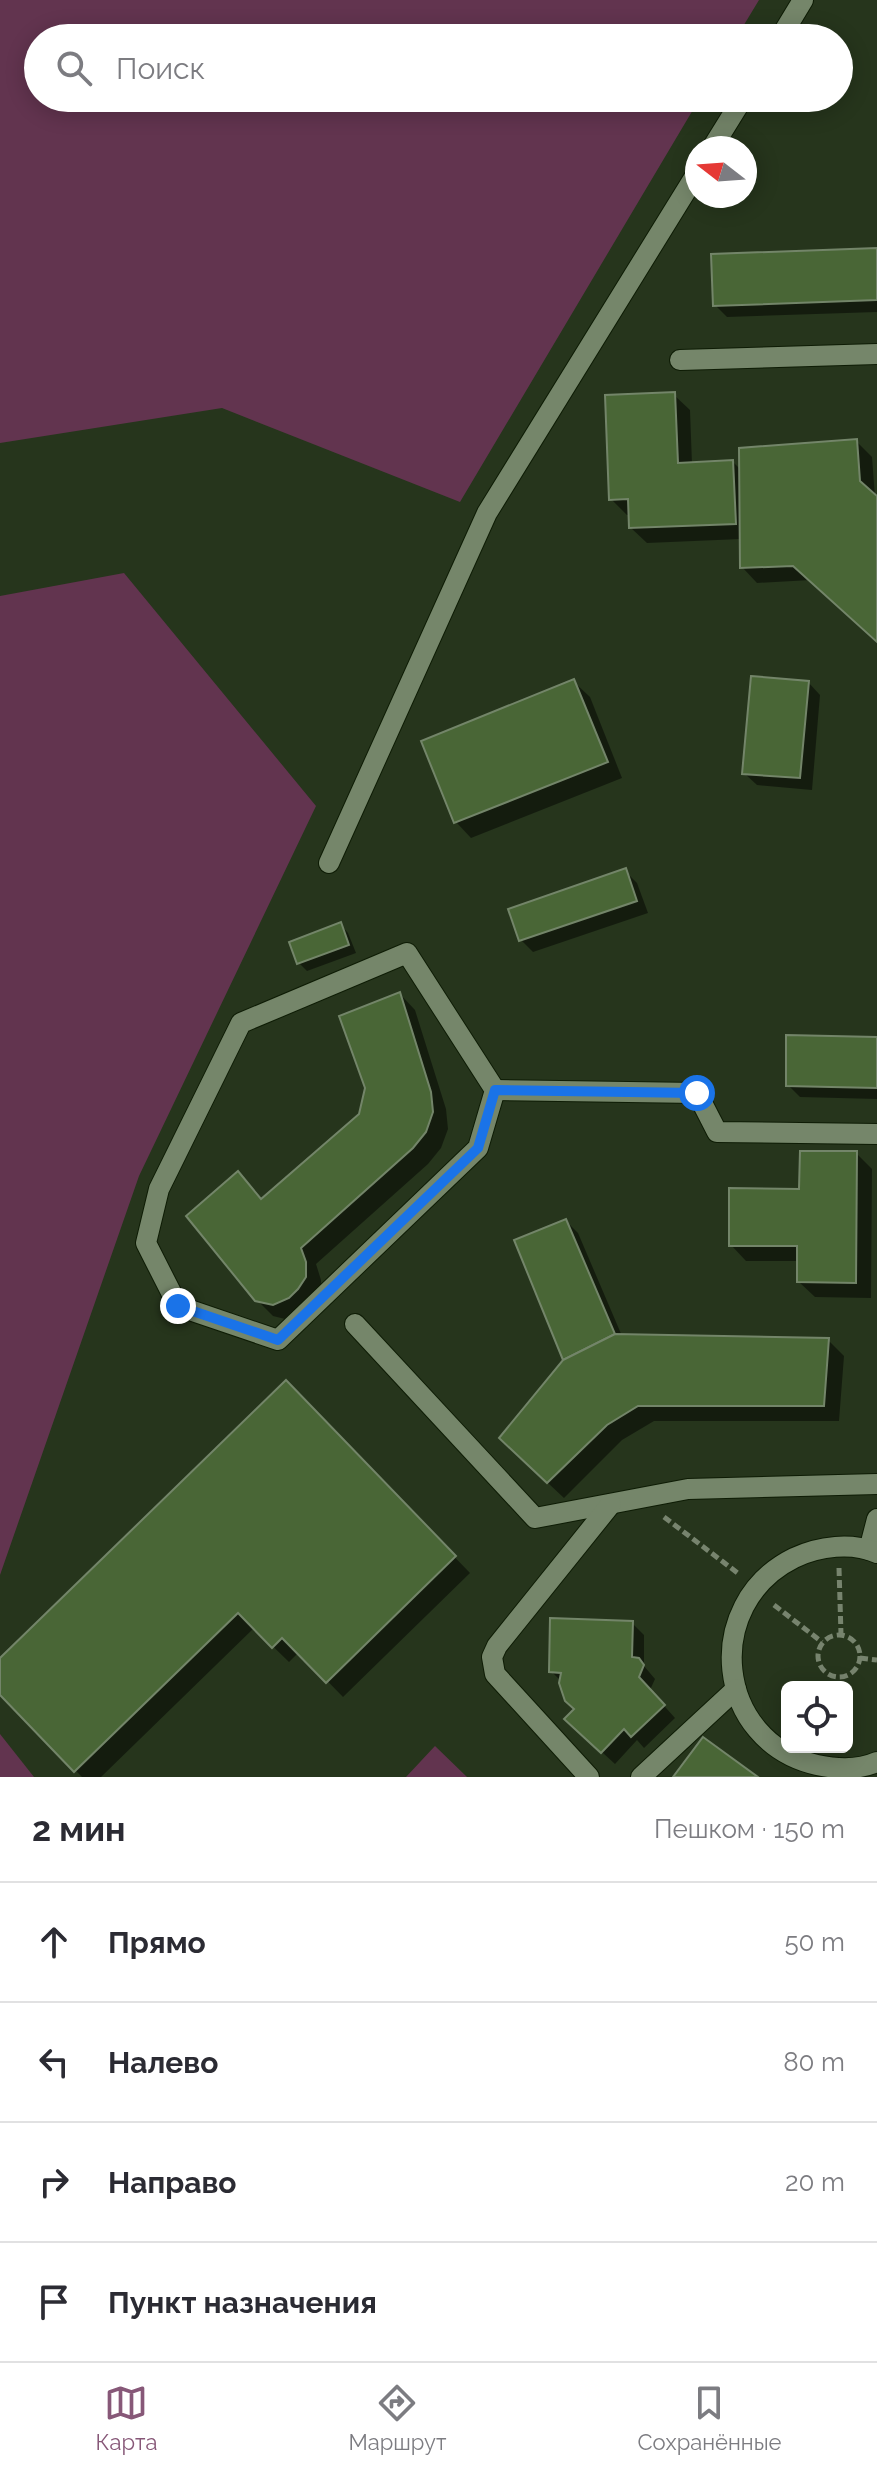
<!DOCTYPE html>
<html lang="ru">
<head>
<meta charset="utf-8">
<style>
  :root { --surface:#fff; --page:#f7f7f7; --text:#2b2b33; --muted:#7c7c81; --line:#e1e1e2; --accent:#875878 }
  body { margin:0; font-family:Raleway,sans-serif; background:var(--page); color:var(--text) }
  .controls { position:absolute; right:24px; bottom:24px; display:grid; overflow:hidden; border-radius:12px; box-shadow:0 4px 20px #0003 }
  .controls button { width:72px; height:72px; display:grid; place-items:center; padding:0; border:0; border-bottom:2px solid var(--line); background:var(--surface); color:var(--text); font:40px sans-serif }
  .compass { position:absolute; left:685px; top:136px; width:72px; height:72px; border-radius:50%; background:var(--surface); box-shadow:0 4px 20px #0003; rotate:287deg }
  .stop { position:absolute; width:24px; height:24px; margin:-18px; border:6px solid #1a73e8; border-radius:50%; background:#fff }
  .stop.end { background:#1a73e8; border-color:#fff; box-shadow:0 2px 8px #0008 }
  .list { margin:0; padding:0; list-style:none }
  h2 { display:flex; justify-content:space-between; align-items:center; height:104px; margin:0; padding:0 32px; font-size:34px }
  h2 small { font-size:26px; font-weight:400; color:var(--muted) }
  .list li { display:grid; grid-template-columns:52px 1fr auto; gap:24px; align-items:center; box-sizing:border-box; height:120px; padding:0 32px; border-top:2px solid var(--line) }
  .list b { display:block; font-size:30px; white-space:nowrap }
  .list em { font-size:26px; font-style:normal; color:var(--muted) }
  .icon { flex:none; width:44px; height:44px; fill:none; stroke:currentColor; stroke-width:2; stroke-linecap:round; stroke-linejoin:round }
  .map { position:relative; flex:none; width:877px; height:1777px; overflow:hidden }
  .search { position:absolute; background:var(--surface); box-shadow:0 4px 20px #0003; left:24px; right:24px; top:24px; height:88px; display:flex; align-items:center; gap:20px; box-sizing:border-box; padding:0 28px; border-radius:44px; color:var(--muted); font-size:30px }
  .sheet { height:584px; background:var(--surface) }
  nav { display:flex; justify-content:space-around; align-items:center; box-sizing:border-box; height:112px; border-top:2px solid var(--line); background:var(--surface); font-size:22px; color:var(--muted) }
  nav a { display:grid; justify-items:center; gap:4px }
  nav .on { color:var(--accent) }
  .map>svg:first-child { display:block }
  .green { fill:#62344f }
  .shadow { fill:#0007 }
  .building { fill:#496636; stroke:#738569; stroke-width:2 }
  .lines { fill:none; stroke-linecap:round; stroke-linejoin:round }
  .minor-casing { stroke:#0e1c05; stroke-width:22 }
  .path { stroke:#77846e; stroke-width:5; stroke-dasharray:8 4; stroke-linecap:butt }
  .minor { stroke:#75866a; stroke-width:20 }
  .route { stroke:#1a73e8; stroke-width:10 }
</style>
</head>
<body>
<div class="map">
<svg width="877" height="1777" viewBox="0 0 877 1777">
  <rect width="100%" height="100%" fill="#26351c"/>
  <g class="green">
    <path d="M0,0h759l-23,38h-698v60h662l-240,404 -238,-94 -222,35z"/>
    <path d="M124,573l192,233 -177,370 -139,399v-979z"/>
    <path d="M0,1734l34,43h-34z"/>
    <path d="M435,1746l32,31h-61z"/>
  </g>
  <g class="shadow">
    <path d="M877,250v62l-150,5 -12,-12z"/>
    <path d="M674,395l16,15 2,54 41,-2 8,8 115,-29 16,16 3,40 2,2v142l-66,-61 -54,3 -15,-16 -1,-28 -94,4 -16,-15 -1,-13h-3l-16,-16z"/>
    <path d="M574,682l16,15 32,81 -151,60 -15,-16z"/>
    <path d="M808,682l12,13 -8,95 -55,-5 -13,-12z"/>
    <path d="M625,871l12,12 11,30 -115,39 -12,-12z"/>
    <path d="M340,924l8,9 8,20 -49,18 -8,-8 -7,-20z"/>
    <path d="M400,994l15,16 31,99 2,20 -7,19 -13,16 -112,100 5,16v13l-32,27 -16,-4 -16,-16 -19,-126 24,26 99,-85z"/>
    <path d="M877,1039v60l-77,-2 -12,-12z"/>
    <path d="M856,1153l16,16 -1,129 -56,-1 -16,-15v-21h-53l-15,-16z"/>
    <path d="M566,1221l12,12 44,103 206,4 16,16 -5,65h-185l-32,19 -58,58 -47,-44 48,-94z"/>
    <path d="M286,1383l184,190 -127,124 -44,-45 -10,10 -35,-34 -153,149h-19l-82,-84v-33z"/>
    <path d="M632,1623l12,12v31l11,13 -5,11 25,28 -31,30 -7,-8 -22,24 -36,-33 -3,-22 -15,-28 -10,-10z"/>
  </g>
  <g class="building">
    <path d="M877,248v52l-164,6 -2,-52z"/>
    <path d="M675,392l3,71 55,-3 3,64 -107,4 -1,-29 -19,1 -4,-105z"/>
    <path d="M857,439l3,42 17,15v146l-84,-76 -53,2 -1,-120z"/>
    <path d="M751,676l58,5 -9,97 -58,-4z"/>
    <path d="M574,679l34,83 -154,61 -33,-82z"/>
    <path d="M626,868l11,33 -118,40 -11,-32z"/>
    <path d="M341,922l8,23 -52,19 -8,-22z"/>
    <path d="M400,992l31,100 2,20 -7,20 -13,16 -112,100 5,14v15l-8,12 -9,9 -16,7 -18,-4 -69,-85 52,-45 23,28 98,-85 6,-26 -26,-72z"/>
    <path d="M786,1035l91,2v51l-91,-2z"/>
    <path d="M800,1151h57l-1,132 -59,-1v-36h-68v-58l70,1z"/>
    <path d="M566,1219l49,115 -52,26 -49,-120z"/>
    <path d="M615,1334l214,4 -5,68h-186l-31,19 -60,58 -48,-45 64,-78z"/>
    <path d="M286,1380l170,176 -130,127 -44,-45 -10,10 -34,-35 -164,159 -74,-77v-37z"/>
    <path d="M550,1618l83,3 -1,36 7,1 5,7 -5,12 26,28 -34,32 -7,-8 -23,24 -37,-34 10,-10 -9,-8 -6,-18 2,-10 -12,-1z"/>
    <path d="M703,1737l55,40h-85z"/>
  </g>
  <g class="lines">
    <defs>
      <g id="minor">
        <path d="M780,38l23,-38"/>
        <path d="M712,148l31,-50"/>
        <path d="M680,360l197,-6"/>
        <path d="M329,863l158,-350 210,-340"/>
        <path d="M407,953l88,137 -17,58 -200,192 -100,-34 -32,-63 13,-54 82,-166z"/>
        <path d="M495,1090l202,3 20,39 160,2"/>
        <path d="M355,1324l180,194 153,-29 189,-5"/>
        <path d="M869,1550l8,-31"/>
        <path d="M877,1553c-25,-11 -58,-7 -83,5 -93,46 -79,184 23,207 19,4 42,5 60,-3"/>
        <path d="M589,1777l-94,-103 -3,-17 5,-11 114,-142"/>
        <path d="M641,1777l95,-88"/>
      </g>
    </defs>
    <use href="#minor" class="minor-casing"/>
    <g class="path">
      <path d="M664,1517l75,57"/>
      <path d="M839,1568l2,66"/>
      <path d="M774,1605l48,37"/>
      <circle cx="839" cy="1656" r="21"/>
      <path d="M860,1658l17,2"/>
    </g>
    <use href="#minor" class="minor"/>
  </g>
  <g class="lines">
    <path class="route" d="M178,1306l100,34 200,-192 17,-58 202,3"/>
  </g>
</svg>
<div class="controls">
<button><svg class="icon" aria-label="locate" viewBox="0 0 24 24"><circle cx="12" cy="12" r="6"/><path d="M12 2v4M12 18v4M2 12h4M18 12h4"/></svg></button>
</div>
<svg class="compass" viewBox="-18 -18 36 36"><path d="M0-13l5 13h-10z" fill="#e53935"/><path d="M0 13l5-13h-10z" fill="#7c7c81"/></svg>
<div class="stop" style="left:697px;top:1093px"></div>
<div class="stop end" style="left:178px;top:1306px"></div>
<div class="search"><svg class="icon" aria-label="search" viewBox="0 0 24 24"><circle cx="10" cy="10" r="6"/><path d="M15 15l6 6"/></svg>Поиск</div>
</div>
<section class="sheet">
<h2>2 мин<small>Пешком · 150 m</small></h2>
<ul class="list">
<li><svg class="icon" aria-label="ahead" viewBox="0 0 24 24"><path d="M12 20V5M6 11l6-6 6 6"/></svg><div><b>Прямо</b></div><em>50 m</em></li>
<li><svg class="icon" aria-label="left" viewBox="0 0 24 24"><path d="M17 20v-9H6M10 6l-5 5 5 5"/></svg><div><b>Налево</b></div><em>80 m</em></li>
<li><svg class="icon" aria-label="right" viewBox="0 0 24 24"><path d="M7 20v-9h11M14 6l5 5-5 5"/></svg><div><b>Направо</b></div><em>20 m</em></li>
<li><svg class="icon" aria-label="arrive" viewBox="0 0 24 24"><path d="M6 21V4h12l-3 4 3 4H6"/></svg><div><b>Пункт назначения</b></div></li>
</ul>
</section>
<nav>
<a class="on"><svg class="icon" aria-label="map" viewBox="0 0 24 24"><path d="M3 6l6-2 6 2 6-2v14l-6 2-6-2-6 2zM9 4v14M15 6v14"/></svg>Карта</a>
<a><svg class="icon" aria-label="directions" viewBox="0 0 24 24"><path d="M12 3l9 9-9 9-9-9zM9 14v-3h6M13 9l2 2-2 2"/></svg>Маршрут</a>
<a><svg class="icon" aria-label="saved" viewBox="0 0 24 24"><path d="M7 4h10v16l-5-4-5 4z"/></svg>Сохранённые</a>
</nav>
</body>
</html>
